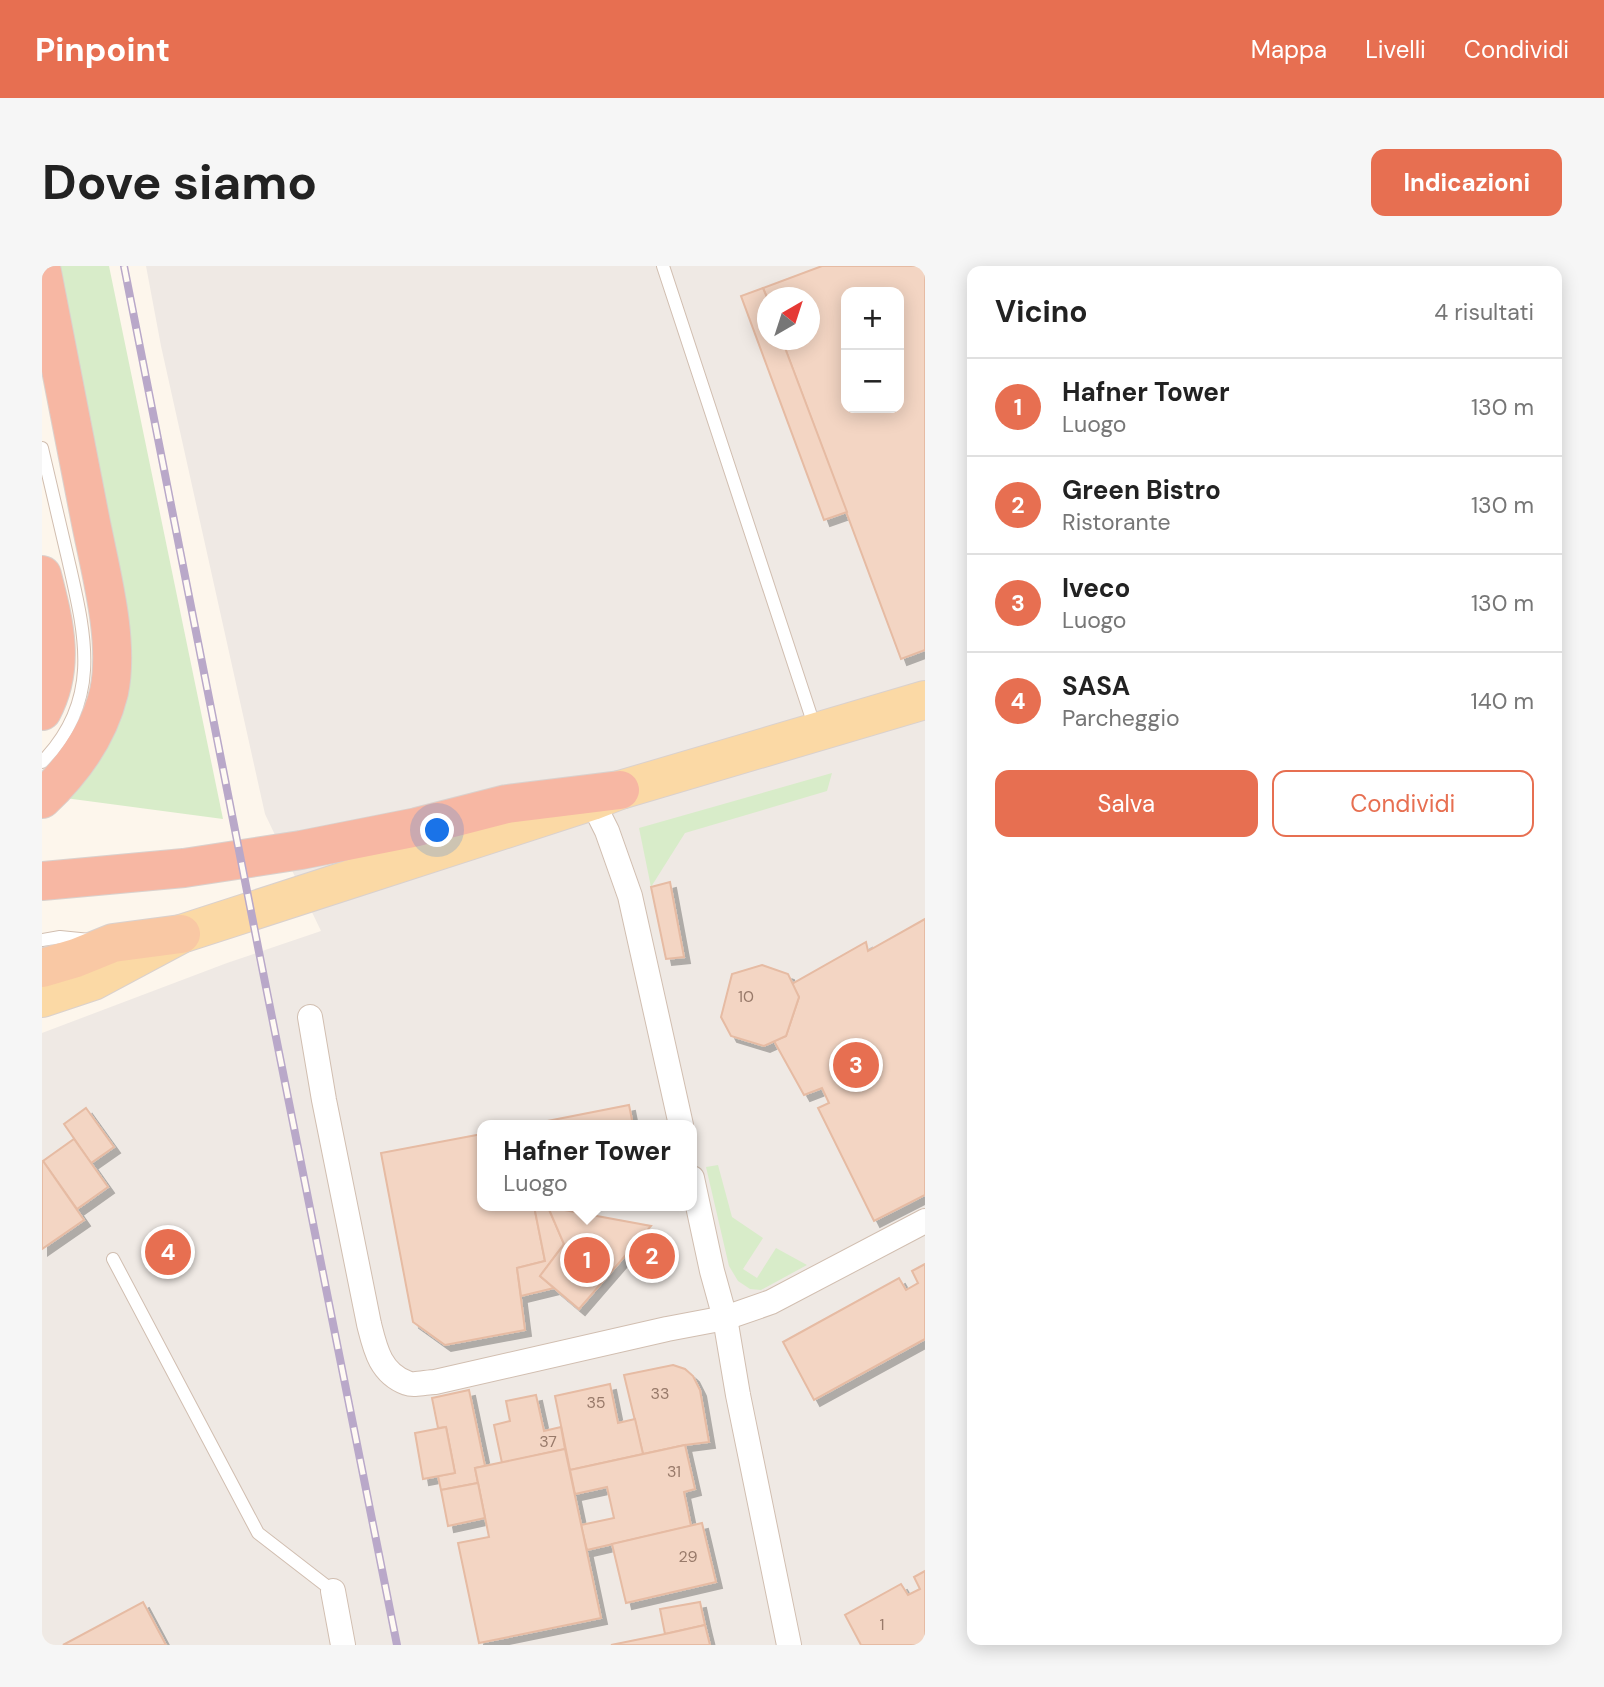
<!DOCTYPE html>
<html lang="it">
<head>
<meta charset="utf-8">
<style>
  :root { --surface:#fff; --page:#f6f6f6; --text:#222; --muted:#767676; --line:#e0e0e0; --accent:#e76f51 }
  body { margin:0; font-family:"DM Sans",sans-serif; background:var(--page); color:var(--text) }
  .controls { position:absolute; right:21px; top:21px; display:grid; overflow:hidden; border-radius:14px; box-shadow:0 4px 18px #0003 }
  .controls button { width:63px; height:63px; display:grid; place-items:center; padding:0; border:0; border-bottom:2px solid var(--line); background:var(--surface); color:var(--text); font:35px sans-serif }
  .compass { position:absolute; left:715px; top:21px; width:63px; height:63px; border-radius:50%; background:var(--surface); box-shadow:0 4px 18px #0003; rotate:39deg }
  .you { position:absolute; left:396px; top:565px; width:24px; height:24px; margin:-18px; border:5px solid #fff; border-radius:50%; background:#1a73e8; box-shadow:0 0 0 10px #1a73e833 }
  .badge { display:grid; place-items:center; width:46px; height:46px; border-radius:50%; background:var(--accent); color:#fff; font-size:23px; font-weight:700 }
  .pin { position:absolute; translate:-50% -50%; border:4px solid #fff; box-shadow:0 2px 7px #0006 }
  .popup { position:absolute; left:435px; top:854px; width:220px; height:91px; box-sizing:border-box; display:grid; place-content:center; border-radius:14px; background:var(--surface); filter:drop-shadow(0 2px 5px #0005); font-size:23px; white-space:nowrap; color:var(--muted) }
  .popup b { font-size:26px; color:var(--text) }
  .popup::after { content:''; position:absolute; left:50%; top:100%; margin-left:-14px; border:14px solid transparent; border-top-color:var(--surface) }
  .list { margin:0; padding:0; list-style:none }
  h2 { display:flex; justify-content:space-between; align-items:center; height:91px; margin:0; padding:0 28px; font-size:30px }
  h2 small { font-size:23px; font-weight:400; color:var(--muted) }
  .list li { display:grid; grid-template-columns:46px 1fr auto; gap:21px; align-items:center; box-sizing:border-box; height:98px; padding:0 28px; border-top:2px solid var(--line) }
  .list b { display:block; font-size:26px; white-space:nowrap }
  .list p { margin:0; font-size:23px; white-space:nowrap; color:var(--muted) }
  .list em { font-size:23px; font-style:normal; color:var(--muted) }
  .actions { display:flex; gap:14px; padding:21px 28px }
  .actions a { flex:1; padding:16px 0; border:2px solid var(--accent); border-radius:14px; text-align:center; font-size:24px; color:var(--accent) }
  .actions .main { background:var(--accent); color:#fff }
  .map { position:relative; flex:none; width:883px; height:1379px; overflow:hidden; border-radius:14px }
  header { display:flex; align-items:center; gap:42px; box-sizing:border-box; height:98px; padding:0 35px; background:var(--accent); color:#fff }
  header strong { font-size:33px }
  nav { display:flex; gap:38px; margin-inline-start:auto; font-size:24px }
  .intro { display:flex; align-items:center; justify-content:space-between; box-sizing:border-box; height:168px; padding:0 42px }
  h1 { margin:0; font-size:49px }
  .button { padding:18px 32px; border-radius:14px; background:var(--accent); color:#fff; font-size:24px; font-weight:700 }
  main { display:flex; gap:42px; padding:0 42px }
  aside { flex:1; background:var(--surface); border-radius:14px; box-shadow:0 4px 18px #0003 }
  .map>svg:first-child { display:block }
  .industrial { fill:#efe9e4; fill-rule:evenodd }
  .green { fill:#d8ecc9 }
  .building { fill:#f3d5c3; stroke:#e6bba3; stroke-width:2; fill-rule:evenodd; filter:url(#shadow) }
  .lines { fill:none; stroke-linecap:round; stroke-linejoin:round }
  .service-casing { stroke:#d1beb0; stroke-width:14 }
  .minor-casing { stroke:#d1beb0; stroke-width:26 }
  .primary-casing { stroke:#dad1cd; stroke-width:40 }
  .trunk-casing { stroke:#dad1cd; stroke-width:40 }
  .motorway-casing { stroke:#dad1cd; stroke-width:40 }
  .service { stroke:#fff; stroke-width:12 }
  .minor { stroke:#fff; stroke-width:24 }
  .primary { stroke:#fbd9a5; stroke-width:38 }
  .trunk { stroke:#f9c8a4; stroke-width:38 }
  .motorway { stroke:#f7b7a3; stroke-width:38 }
  .rail-casing { stroke:#b9a8c9; stroke-width:8 }
  .rail { stroke:#fffaf3; stroke-width:5; stroke-dasharray:16; stroke-linecap:butt }
  .labels { text-anchor:middle; stroke-width:7; stroke-linejoin:round; paint-order:stroke }
  .number-label { font-size:16px; fill:#987a6a }
</style>
</head>
<body>
<header>
<strong>Pinpoint</strong>
<nav><a>Mappa</a><a>Livelli</a><a>Condividi</a></nav>
</header>
<div class="intro"><h1>Dove siamo</h1><a class="button">Indicazioni</a></div>
<main>
<div class="map">
<svg width="883" height="1379" viewBox="0 0 883 1379">
  <defs>
    <filter id="shadow"><feDropShadow dx="6" dy="6" stdDeviation="0" flood-color="#0004"/></filter>
  </defs>
  <rect width="100%" height="100%" fill="#fdf6ec"/>
  <path class="industrial" d="M104,0h779v1379h-883v-612l185,-70 94,-32 -56,-117 -104,-468zM804,26h53v116h-53zM726,32h42v42h-42zM440,859h210v81h-210z"/>
  <g class="green">
    <path d="M13,0h54l114,553 -158,-21 41,-64z"/>
    <path d="M790,507l-5,18 -142,42 -34,54 -12,-59z"/>
    <path d="M676,899l14,52 31,21 -20,31 14,9 19,-30 31,17 -46,25 -11,-1 -12,-8 -9,-15 -23,-99z"/>
  </g>
  <g class="building">
    <path d="M780,0h103v384l-24,9 -119,-319h28v-42h-42v2l-5,-12zM804,26h53v116h-53z"/>
    <path d="M721,22l5,12v40h14l65,172 -23,8 -83,-224z"/>
    <path d="M628,616l14,75 -18,2 -15,-72z"/>
    <path d="M883,653v276l-51,26 -56,-113 11,-5 -7,-15 -18,7 -30,-54 12,-5 13,-39 -7,-13 74,-42 2,9z"/>
    <path d="M720,699l26,9 11,23 -13,39 -22,10 -33,-10 -10,-19 11,-43z"/>
    <path d="M587,839l4,20h-106z"/>
    <path d="M44,842l28,39 -23,16 -27,-39z"/>
    <path d="M440,868v72h52l11,55 -28,7 8,62 -80,15 -32,-23 -32,-169z"/>
    <path d="M32,873l34,48 -31,22 -34,-48z"/>
    <path d="M1,895l41,59 -42,29v-87z"/>
    <path d="M492,940h40l1,6 -27,-5 16,37 -24,32 14,12 -33,8 -4,-28 28,-7z"/>
    <path d="M506,941l103,19 -72,83 -39,-33 24,-32z"/>
    <path d="M883,998v75l-111,61 -31,-58 116,-64 7,12 12,-7 -6,-12z"/>
    <path d="M631,1099l12,4 8,7 7,14 9,52 -24,3 -42,9 -19,-79z"/>
    <path d="M568,1118l8,39 17,-4 8,35 -73,16 -15,-74z"/>
    <path d="M427,1124l16,76 -10,2 3,15 -37,7 -3,-14 17,-3 -9,-46 -8,1 -6,-30z"/>
    <path d="M494,1129l8,36 17,-4 4,22 -63,14 -8,-38 16,-4 -4,-20z"/>
    <path d="M404,1161l9,46 -32,6 -8,-46z"/>
    <path d="M643,1179l10,44 -11,3 7,34 -104,24 -6,-25 33,-7 -7,-31 -32,7 -5,-24z"/>
    <path d="M523,1183l36,169 -122,25 -21,-100 31,-6 -14,-69z"/>
    <path d="M436,1217l7,35 -37,8 -7,-36z"/>
    <path d="M660,1257l14,59 -90,21 -14,-59z"/>
    <path d="M883,1305v74h-64l-16,-30 56,-31 7,11 12,-6 -6,-12z"/>
    <path d="M101,1336l23,43h-103z"/>
    <path d="M658,1336l5,23 -40,9 -5,-25z"/>
    <path d="M663,1359l5,20h-99l54,-11z"/>
  </g>
  <g class="lines">
    <defs>
      <g id="service">
        <path d="M621,0l152,462"/>
        <path d="M0,182c9,37 17,74 26,111 17,75 35,141 -26,203"/>
        <path d="M0,674l18,-3 30,3"/>
        <path d="M71,993l145,274 75,58"/>
      </g>
      <g id="minor">
        <path d="M550,535l15,30 23,65 51,229"/>
        <path d="M268,751l14,83 45,224c6,24 11,49 38,59 7,3 20,-1 28,-1l232,-53 58,-11 46,-16 154,-81"/>
        <path d="M650,912l20,93 13,47 13,77 51,250"/>
        <path d="M291,1325l10,54"/>
      </g>
      <path id="primary" d="M0,732l51,-17 88,-47 411,-133 28,-11 305,-90"/>
      <path id="trunk" d="M0,702l34,-10 37,-15 68,-9"/>
      <g id="motorway">
        <path d="M0,6c16,82 32,164 48,246 10,52 30,122 19,174 -10,41 -36,78 -67,107"/>
        <path d="M0,309c12,47 24,91 0,136"/>
        <path d="M0,615l142,-13 117,-18 116,-23 90,-23 113,-14"/>
      </g>
    </defs>
    <use href="#service" class="service-casing"/>
    <use href="#minor" class="minor-casing"/>
    <use href="#primary" class="primary-casing"/>
    <use href="#trunk" class="trunk-casing"/>
    <use href="#motorway" class="motorway-casing"/>
    <use href="#service" class="service"/>
    <use href="#minor" class="minor"/>
    <use href="#primary" class="primary"/>
    <use href="#trunk" class="trunk"/>
    <use href="#motorway" class="motorway"/>
    <defs>
      <path id="rail" d="M82,0l134,681 139,698"/>
    </defs>
    <use href="#rail" class="rail-casing"/>
    <use href="#rail" class="rail"/>
  </g>
  <g class="labels">
    <g class="number-label">
      <text x="704" y="736">10</text>
      <text x="618" y="1133">33</text>
      <text x="554" y="1142">35</text>
      <text x="506" y="1181">37</text>
      <text x="632" y="1211">31</text>
      <text x="646" y="1296">29</text>
      <text x="840" y="1364">1</text>
    </g>
  </g>
</svg>
<div class="controls">
<button>+</button>
<button>−</button>
</div>
<svg class="compass" viewBox="-18 -18 36 36"><path d="M0-13l5 13h-10z" fill="#e53935"/><path d="M0 13l5-13h-10z" fill="#767676"/></svg>
<div class="you"></div>
<div class="pin badge" style="left:545px;top:994px">1</div>
<div class="popup"><b>Hafner Tower</b>Luogo</div>
<div class="pin badge" style="left:610px;top:990px">2</div>
<div class="pin badge" style="left:814px;top:799px">3</div>
<div class="pin badge" style="left:126px;top:986px">4</div>
</div>
<aside>
<h2>Vicino<small>4 risultati</small></h2>
<ul class="list">
<li><span class="badge">1</span><div><b>Hafner Tower</b><p>Luogo</p></div><em>130 m</em></li>
<li><span class="badge">2</span><div><b>Green Bistro</b><p>Ristorante</p></div><em>130 m</em></li>
<li><span class="badge">3</span><div><b>Iveco</b><p>Luogo</p></div><em>130 m</em></li>
<li><span class="badge">4</span><div><b>SASA</b><p>Parcheggio</p></div><em>140 m</em></li>
</ul>
<div class="actions"><a class="main">Salva</a><a>Condividi</a></div>
</aside>
</main>
</body>
</html>
